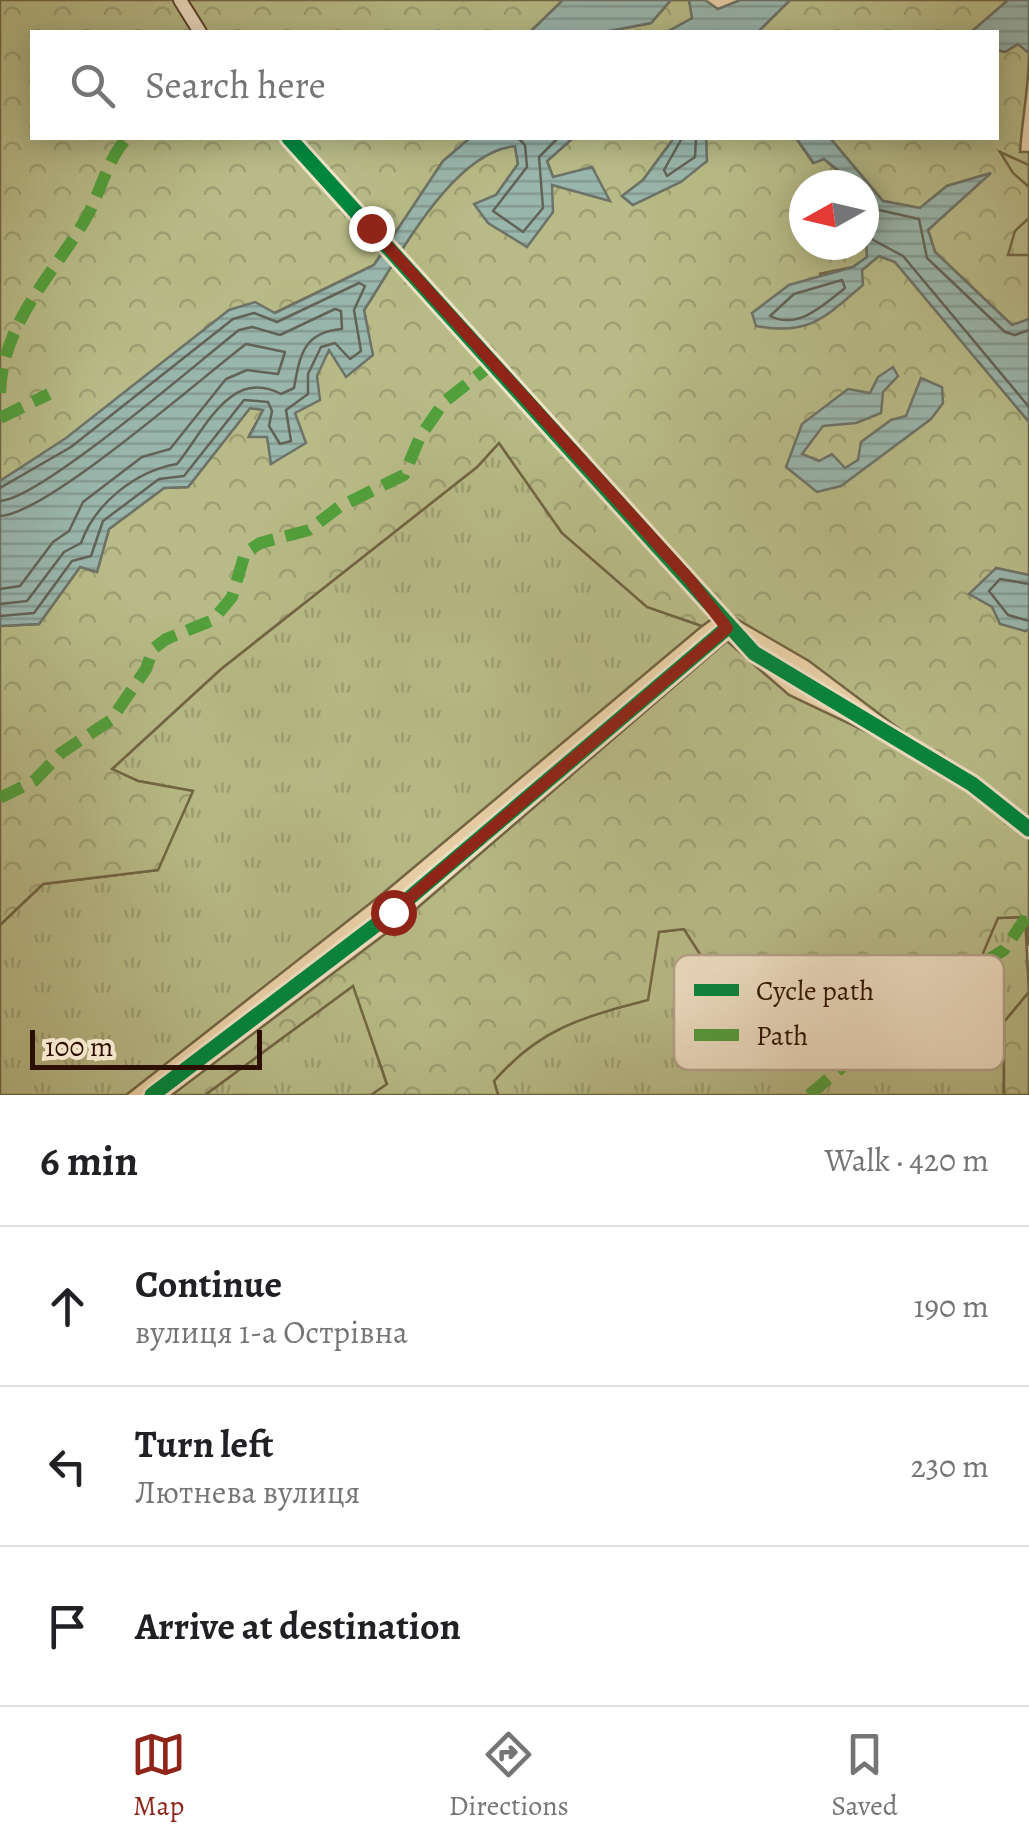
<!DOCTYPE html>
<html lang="en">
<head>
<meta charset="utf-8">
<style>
  :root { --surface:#fff; --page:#f6f6f6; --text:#202124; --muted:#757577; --line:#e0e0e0; --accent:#8f2418 }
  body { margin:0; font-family:Alegreya,serif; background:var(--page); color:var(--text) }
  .compass { position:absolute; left:789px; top:170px; width:90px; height:90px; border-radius:50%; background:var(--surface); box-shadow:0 5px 25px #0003; rotate:262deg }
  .scale { position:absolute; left:30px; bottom:25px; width:232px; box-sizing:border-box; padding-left:10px; border:5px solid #2c0f01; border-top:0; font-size:28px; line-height:35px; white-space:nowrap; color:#2c0f01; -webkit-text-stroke:8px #f2e2c7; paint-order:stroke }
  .stop { position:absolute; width:30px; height:30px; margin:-22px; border:8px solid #8f2418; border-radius:50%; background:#fff }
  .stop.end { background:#8f2418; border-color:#fff; box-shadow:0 2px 10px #0008 }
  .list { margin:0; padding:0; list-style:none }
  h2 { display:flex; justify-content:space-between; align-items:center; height:130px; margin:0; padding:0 40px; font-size:42px }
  h2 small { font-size:32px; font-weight:400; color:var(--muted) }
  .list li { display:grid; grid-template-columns:65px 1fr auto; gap:30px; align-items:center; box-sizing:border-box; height:160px; padding:0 40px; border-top:2px solid var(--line) }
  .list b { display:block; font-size:38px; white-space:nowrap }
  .list p { margin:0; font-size:32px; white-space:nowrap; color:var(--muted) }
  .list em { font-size:32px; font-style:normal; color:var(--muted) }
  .icon { flex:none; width:55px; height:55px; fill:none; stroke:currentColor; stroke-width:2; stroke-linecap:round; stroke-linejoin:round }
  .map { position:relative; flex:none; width:1029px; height:1095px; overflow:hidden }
  .search { position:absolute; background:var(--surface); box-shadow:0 5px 25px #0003; left:30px; right:30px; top:30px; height:110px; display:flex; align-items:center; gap:25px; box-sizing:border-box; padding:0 35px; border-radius:0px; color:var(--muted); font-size:38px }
  .sheet { height:610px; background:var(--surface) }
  nav { display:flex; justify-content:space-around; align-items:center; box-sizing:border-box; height:140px; border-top:2px solid var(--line); background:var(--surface); font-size:28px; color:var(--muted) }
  nav a { display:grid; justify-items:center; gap:5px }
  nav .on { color:var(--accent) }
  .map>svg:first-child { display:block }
  .grass { fill:url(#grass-tufts); stroke:#726544; stroke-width:2.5 }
  .forest { fill:url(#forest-crowns); stroke:#726544; stroke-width:2.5 }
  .wetland { fill:url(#wetland-marsh); stroke:#726544; stroke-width:2.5 }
  .water { fill:url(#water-rules); stroke:#6d7368; stroke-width:2.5 }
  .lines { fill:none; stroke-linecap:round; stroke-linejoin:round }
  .shore { stroke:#626257; stroke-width:2.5 }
  .minor-casing { stroke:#5c402b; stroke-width:16 }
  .minor { stroke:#f2e2c7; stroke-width:12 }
  .quiet { stroke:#51a03c; stroke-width:12; stroke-dasharray:25 12; stroke-linecap:butt }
  .cycleway-casing { stroke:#f2e2c7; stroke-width:21 }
  .cycleway { stroke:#00873e; stroke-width:15 }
  .route { stroke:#8f2418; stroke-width:12 }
  .key { fill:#f2e2c7; stroke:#b7a38c; stroke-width:2.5 }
  .key-label { font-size:28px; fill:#2c0f01 }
</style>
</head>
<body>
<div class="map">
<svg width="1029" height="1095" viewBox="0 0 1029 1095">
  <defs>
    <pattern id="grass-tufts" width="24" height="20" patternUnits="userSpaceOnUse" patternTransform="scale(2.5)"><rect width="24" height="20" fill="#b8bb87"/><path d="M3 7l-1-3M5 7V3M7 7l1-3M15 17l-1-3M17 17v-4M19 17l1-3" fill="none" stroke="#9ea073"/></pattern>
    <pattern id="forest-crowns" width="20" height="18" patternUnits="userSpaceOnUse" patternTransform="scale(2.5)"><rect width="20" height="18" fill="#b8bb87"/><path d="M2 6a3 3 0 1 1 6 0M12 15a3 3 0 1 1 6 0" fill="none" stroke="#9ea073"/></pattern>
    <pattern id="wetland-marsh" width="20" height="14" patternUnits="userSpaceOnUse" patternTransform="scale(2.5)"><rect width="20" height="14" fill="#b8bb87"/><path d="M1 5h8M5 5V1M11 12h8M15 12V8" fill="none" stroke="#9ea073"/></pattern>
    <pattern id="water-rules" width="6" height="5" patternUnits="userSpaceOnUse" patternTransform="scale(2.5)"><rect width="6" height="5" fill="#99b6ad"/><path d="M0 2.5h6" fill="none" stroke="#849b93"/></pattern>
  </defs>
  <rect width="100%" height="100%" fill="#ebd2a9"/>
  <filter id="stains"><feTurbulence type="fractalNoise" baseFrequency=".002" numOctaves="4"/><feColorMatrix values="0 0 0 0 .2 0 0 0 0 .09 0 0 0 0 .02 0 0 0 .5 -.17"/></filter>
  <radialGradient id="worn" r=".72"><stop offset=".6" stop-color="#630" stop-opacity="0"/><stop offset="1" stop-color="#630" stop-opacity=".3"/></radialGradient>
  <g class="grass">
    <path d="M499,443l63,90 85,74 55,19 -320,268 -256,201h-126v-170l43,-41 114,-14 35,-79 -54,-10 -27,-11 110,-101 256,-202z"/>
    <path d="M1025,917l4,75 -25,30v73h-506l-4,-14c46,-53 89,-64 153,-81l11,-68 26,-3 23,36 91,57 68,-39 42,5 90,-70z"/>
    <path d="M354,985l33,100 -16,10h-166z"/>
  </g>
  <g class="forest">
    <path d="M0,0h563l-33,32h-498v106h438l-27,23 -69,104 -100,48 -274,168z"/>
    <path d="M671,0h18l4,18 -26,14h-63l47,-9z"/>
    <path d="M790,0h218l-36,32h-214z"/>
    <path d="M1018,44l11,9c0,34 -7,65 -9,99h9v167l-16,7 -78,-74 -7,-22 60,-56 -41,12 -27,22 -37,-7 -53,-63h166l1,-88 8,2z"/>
    <path d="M573,138h101l-31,42 -21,16 11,9 73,-43v-24h90l17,25 11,-4 20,17 -10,9h-30v60h60l2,-8 1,20 -14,10 -34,7 43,-4 17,-14 16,6 134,160v153l-33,-7 -4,39 33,24 4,-2v317l-4,-29 -27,1 -20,47 -70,23 -42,-5 -68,39 -53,-15 -38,-42 -23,-36 -25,3 -11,68c-65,17 -108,28 -154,81l4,14h-127l16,-11 -34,-98 -148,109h-33l229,-173 326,-281 62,54 177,84 -157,-118 -86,-50 -21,15 -55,-19 -85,-74 -63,-90 -22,24 -256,202 -109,100 26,12 55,10 -35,79 -115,14 -43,41v-299l39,-2 41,-57 17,5 12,-43 55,-41 24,-1 62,-79 14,1 -15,27 19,1 26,-25 36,-63 42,6 -8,-45c33,-49 87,-158 151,-164l3,18 -22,31 -22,10 77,-21 57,16 -55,-23 -6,-16z"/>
    <path d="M1029,992v103h-25v-73z"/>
  </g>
  <g class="wetland">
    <path d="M1000,152l29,13v22l-16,-14z"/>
    <path d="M1029,218v37h-21l7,-24z"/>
  </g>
  <g class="water">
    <path d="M563,0h108l-20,23 -47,9h-74z"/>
    <path d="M689,0h16l13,9 22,-9h50l-32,32h-91l25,-14z"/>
    <path d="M1008,0h21v53l-11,-9 -13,8 -8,-2 -1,-18h-25z"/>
    <path d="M470,138h103l-26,23 6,16 39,-10 18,34 -58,-16 1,27 -26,35 -39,-24 -14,-19 22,-9 22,-31 -3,-18c-64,6 -118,115 -151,164l9,45 -27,22 -17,-27 -12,26 3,24 -25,13 11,30 -35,21 -4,-27h-18l14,-27 -13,-2 -62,79 -24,1 -55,41 -12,43 -17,-5 -41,57 -39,2v-145l66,-43 163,-128 26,-8 20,11 99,-48 69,-104z"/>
    <path d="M674,138h32l1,23 -26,21 -48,23 -11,-9 21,-16z"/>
    <path d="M796,138h34l53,63 37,7 27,-22 44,-13 -63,57 7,22 77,73 17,-6v103l-134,-160 -16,-6 -17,14 1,15c-39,33 -54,51 -107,41l-4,-13 37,-28 64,-18 14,-10 -3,-72h-30l10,-10 -20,-16 -10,4z"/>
    <path d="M893,367l5,9 -15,16 -2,21 -25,10 -33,3 -21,28 17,7 13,-7 13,14 13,-8 3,-18 30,-22 15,-4 15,-38 21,9 1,16 -12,16 -90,67 -24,6 -31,-25 16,-43 46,-35 22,4 8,-16z"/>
    <path d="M996,568l33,7v54l-4,2 -25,-7 -8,-17 -23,-13z"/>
  </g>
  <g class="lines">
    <g class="shore">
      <path d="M518,138l7,7 2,22 -34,44 30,21 20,-24 -4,-51 19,-19"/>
      <path d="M682,138l-18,32 3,6 28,-19 1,-19"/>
      <path d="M864,194l15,16 40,9 8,39 78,74 10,3 14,-5"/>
      <path d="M864,235l39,21 126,151"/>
      <path d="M842,280l3,8c-21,17 -47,42 -75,28l24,-22z"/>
      <path d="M0,488l71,-41 162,-128 21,-6 23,9 82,-39 6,3 -11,24 7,41 -11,8 -15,-16 -14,4 -13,27v20l-22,16 5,31 -11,3 -11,-18 3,-15 -4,-9 -24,-2 -60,76 -25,3 -56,42 -12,35 -19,5 -38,52 -34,3"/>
      <path d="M0,501c41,-2 198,-139 239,-171l13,-3 28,8 55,-26 6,2 1,18c-38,3 -42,25 -48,59l-13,6c-51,-27 -76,36 -104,70 -41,7 -82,39 -96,79l-17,9 -37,49 -27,3"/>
      <path d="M0,516c47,-2 201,-138 246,-172l39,8 -7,22 -31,-4 -21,9 -56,70 -28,8 -59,45 -14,29 -16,11 -33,44 -20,3"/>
      <path d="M1029,584l-29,-5 -11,12 19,24 21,6"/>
    </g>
    <defs>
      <g id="minor">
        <path d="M180,0l20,32"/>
        <path d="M289,138l465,515 218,131 57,45"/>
        <path d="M152,1095l241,-183 334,-284"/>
      </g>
    </defs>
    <use href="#minor" class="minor-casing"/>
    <use href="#minor" class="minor"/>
    <g class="quiet">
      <path d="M0,393c2,-69 52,-117 85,-173 15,-25 22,-61 42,-82"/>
      <path d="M0,418l49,-24"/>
      <path d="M0,798l34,-17 27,-28 50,-33 35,-51 7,-20 13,-10 47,-19 19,-23 13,-44 15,-10 49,-13 30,-23 65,-32 16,-38 24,-35 48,-38"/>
      <path d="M809,1095l61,-51 49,-26 45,-44 40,-24 25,-37"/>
    </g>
    <defs>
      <g id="cycleway">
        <path d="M289,138l465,515 218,131 57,45"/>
        <path d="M152,1095l241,-183 334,-284"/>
      </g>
    </defs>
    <use href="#cycleway" class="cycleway-casing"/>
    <use href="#cycleway" class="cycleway"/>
  </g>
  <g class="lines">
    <path class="route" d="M371,228l319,352 37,48 -334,284"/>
  </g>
  <rect x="674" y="955" width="330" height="115" rx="15" class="key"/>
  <rect x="694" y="984" width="45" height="12" fill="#00873e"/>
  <rect x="694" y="1029" width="45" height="12" fill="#51a03c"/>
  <g class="key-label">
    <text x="756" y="1000">Cycle path</text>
    <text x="756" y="1045">Path</text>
  </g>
  <rect width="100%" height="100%" filter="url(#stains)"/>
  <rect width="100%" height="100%" fill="url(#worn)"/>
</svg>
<svg class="compass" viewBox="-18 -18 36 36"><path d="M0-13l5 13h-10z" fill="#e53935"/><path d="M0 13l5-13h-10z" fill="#757577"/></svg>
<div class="scale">100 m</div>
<div class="stop" style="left:393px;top:912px"></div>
<div class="stop end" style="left:371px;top:228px"></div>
<div class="search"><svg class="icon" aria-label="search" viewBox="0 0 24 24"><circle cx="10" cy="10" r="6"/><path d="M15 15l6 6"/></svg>Search here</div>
</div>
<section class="sheet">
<h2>6 min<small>Walk · 420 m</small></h2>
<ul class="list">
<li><svg class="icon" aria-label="ahead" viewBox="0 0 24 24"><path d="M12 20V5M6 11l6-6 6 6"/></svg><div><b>Continue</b><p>вулиця 1-а Острівна</p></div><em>190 m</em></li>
<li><svg class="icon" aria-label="left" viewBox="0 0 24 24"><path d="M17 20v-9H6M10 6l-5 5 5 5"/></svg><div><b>Turn left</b><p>Лютнева вулиця</p></div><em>230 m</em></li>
<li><svg class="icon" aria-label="arrive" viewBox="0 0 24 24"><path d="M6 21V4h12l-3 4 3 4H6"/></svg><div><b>Arrive at destination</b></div></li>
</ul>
</section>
<nav>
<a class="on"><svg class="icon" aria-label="map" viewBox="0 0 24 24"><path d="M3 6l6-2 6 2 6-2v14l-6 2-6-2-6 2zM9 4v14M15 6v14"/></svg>Map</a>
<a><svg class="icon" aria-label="directions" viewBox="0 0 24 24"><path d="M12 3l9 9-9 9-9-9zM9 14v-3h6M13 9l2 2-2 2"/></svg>Directions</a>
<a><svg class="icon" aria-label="saved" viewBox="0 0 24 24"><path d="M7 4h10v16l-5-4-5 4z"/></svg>Saved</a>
</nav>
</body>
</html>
